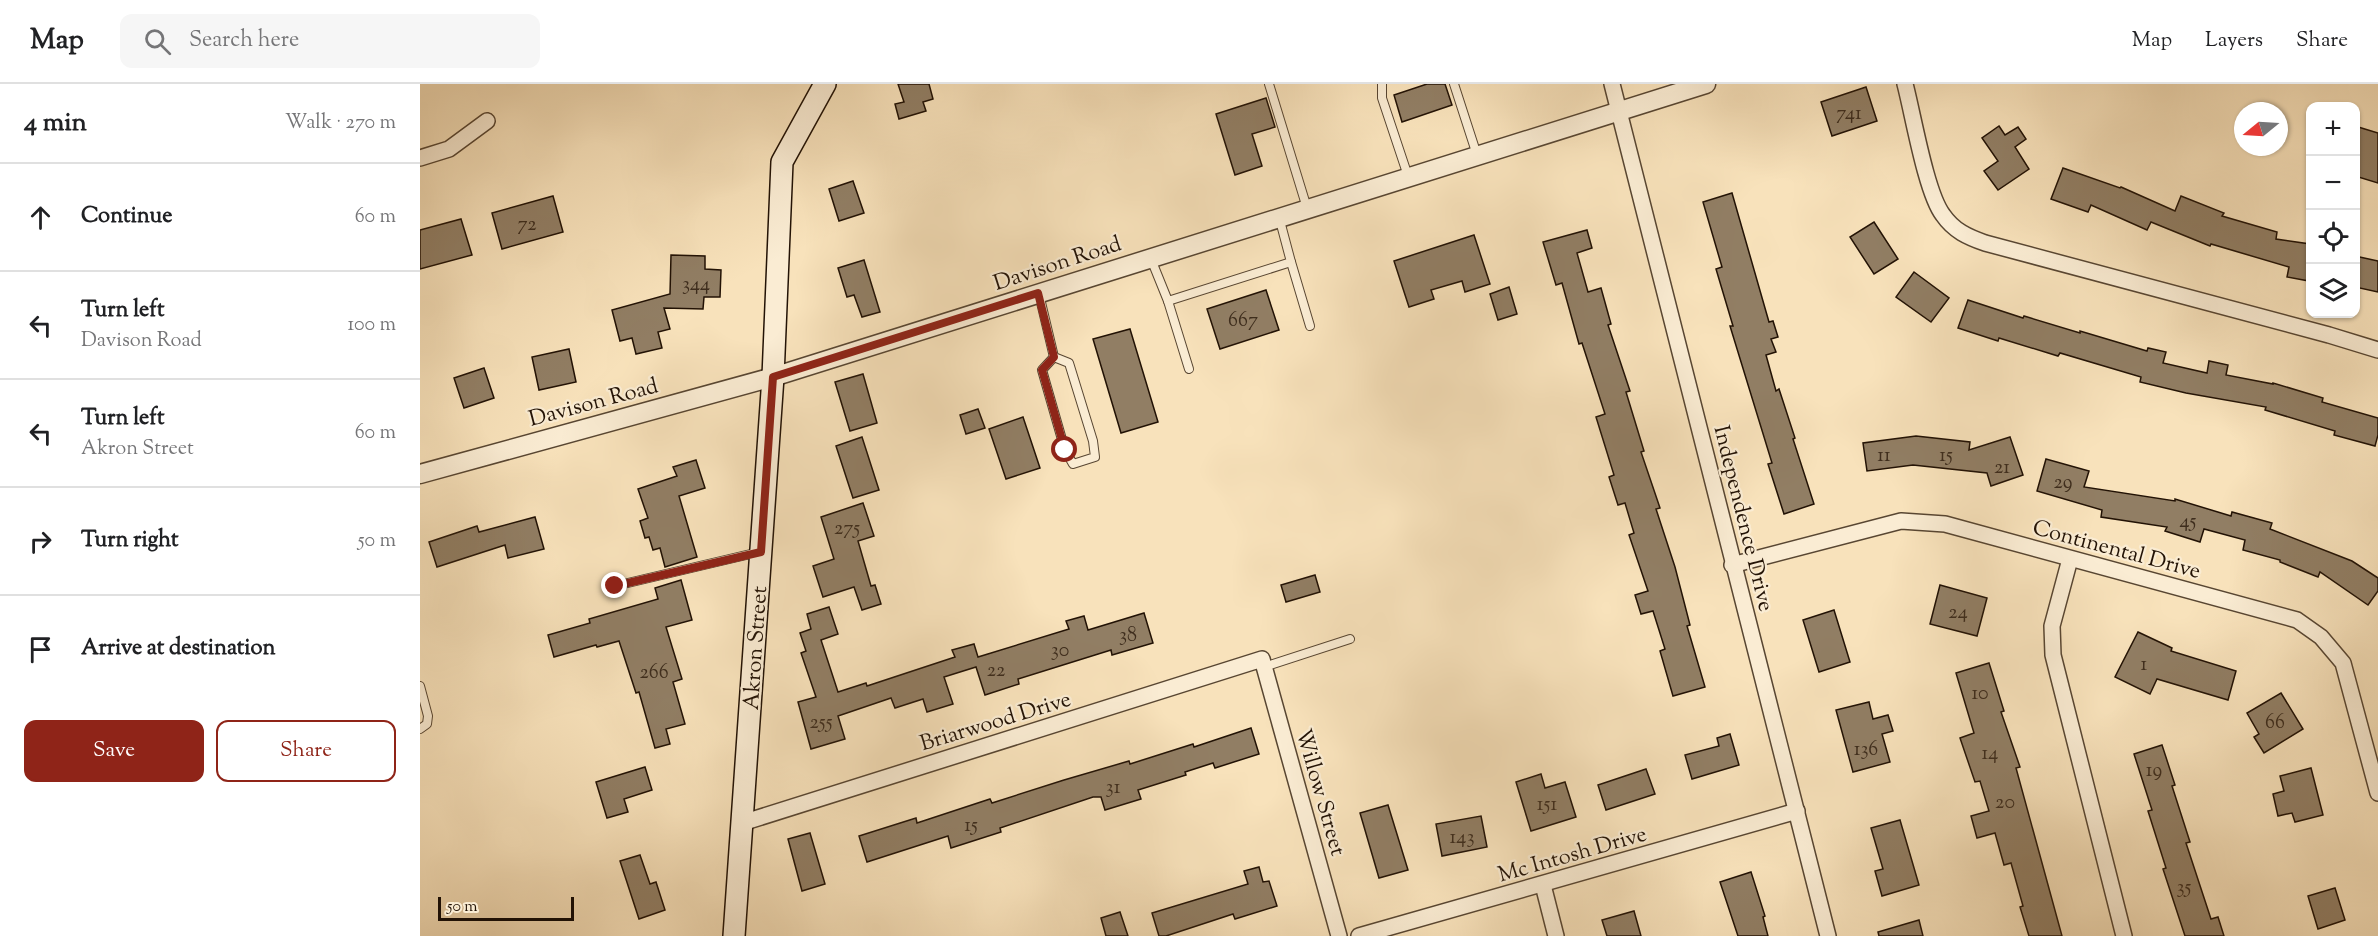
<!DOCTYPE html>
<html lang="en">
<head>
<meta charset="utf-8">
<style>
  :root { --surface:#fff; --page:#f6f6f6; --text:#202124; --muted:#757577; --line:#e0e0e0; --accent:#8f2418 }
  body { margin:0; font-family:"Sorts Mill Goudy",serif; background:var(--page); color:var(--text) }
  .controls { position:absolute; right:18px; top:18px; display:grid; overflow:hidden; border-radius:12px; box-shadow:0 2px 4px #0004 }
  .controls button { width:54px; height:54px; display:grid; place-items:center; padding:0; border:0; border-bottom:2px solid var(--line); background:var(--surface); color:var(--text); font:30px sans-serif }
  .compass { position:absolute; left:1814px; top:18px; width:54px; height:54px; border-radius:50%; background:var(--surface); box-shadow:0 2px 4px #0004; rotate:252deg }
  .scale { position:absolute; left:18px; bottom:15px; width:136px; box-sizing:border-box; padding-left:6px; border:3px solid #221205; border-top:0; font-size:16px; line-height:21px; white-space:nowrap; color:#221205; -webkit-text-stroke:4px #faecd3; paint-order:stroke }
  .stop { position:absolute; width:18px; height:18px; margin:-14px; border:4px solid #8f2418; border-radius:50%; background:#fff }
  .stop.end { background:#8f2418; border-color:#fff; box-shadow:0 2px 6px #0008 }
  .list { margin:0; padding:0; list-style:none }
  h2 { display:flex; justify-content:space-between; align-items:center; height:78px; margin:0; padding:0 24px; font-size:26px }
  h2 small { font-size:20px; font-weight:400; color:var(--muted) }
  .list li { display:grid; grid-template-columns:39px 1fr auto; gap:18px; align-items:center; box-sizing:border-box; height:108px; padding:0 24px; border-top:2px solid var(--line) }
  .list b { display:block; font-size:22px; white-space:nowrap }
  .list p { margin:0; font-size:20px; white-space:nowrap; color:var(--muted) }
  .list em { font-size:20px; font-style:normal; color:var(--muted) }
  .actions { display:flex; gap:12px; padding:18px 24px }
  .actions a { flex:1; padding:14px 0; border:2px solid var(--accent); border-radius:12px; text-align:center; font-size:21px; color:var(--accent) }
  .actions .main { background:var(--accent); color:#fff }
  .icon { flex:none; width:33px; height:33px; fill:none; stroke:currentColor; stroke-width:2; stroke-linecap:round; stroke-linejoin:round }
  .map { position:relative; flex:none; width:1958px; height:852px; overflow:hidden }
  header { display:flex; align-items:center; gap:36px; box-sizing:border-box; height:84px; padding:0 30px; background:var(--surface); border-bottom:2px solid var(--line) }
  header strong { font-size:28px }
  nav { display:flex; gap:33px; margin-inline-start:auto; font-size:21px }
  .search { width:420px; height:54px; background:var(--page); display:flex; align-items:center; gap:15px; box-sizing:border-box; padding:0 21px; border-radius:12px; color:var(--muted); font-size:22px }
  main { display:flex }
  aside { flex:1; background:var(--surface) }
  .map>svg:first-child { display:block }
  .building { fill:#917e64; stroke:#221205; stroke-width:1.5 }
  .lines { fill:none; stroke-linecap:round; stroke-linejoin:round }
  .service-casing { stroke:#584632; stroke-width:10 }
  .minor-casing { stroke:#584632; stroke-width:18 }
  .tertiary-casing { stroke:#584632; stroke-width:21 }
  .secondary-casing { stroke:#221205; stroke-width:24 }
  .service { stroke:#faecd3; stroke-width:8 }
  .minor { stroke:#faecd3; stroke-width:15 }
  .tertiary { stroke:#faecd3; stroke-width:18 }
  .secondary { stroke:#faecd3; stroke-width:21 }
  .route { stroke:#8f2418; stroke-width:8 }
  .labels { text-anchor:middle; stroke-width:4.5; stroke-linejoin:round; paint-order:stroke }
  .number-label { font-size:20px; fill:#3e2d1d }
  .street-label { font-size:22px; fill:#221205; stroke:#faecd3 }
</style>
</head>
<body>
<header>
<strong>Map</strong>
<div class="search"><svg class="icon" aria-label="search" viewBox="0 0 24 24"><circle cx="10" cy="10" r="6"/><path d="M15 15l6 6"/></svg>Search here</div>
<nav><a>Map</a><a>Layers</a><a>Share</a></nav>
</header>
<main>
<aside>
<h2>4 min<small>Walk · 270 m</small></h2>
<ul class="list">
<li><svg class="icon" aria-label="ahead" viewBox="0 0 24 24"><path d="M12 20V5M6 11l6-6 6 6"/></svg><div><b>Continue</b></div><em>60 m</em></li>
<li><svg class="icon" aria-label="left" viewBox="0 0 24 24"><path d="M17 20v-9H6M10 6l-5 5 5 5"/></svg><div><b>Turn left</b><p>Davison Road</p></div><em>100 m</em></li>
<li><svg class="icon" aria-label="left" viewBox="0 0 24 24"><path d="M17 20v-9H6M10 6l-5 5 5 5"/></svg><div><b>Turn left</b><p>Akron Street</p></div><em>60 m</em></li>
<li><svg class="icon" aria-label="right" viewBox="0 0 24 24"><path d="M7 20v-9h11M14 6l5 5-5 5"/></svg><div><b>Turn right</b></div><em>50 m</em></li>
<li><svg class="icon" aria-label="arrive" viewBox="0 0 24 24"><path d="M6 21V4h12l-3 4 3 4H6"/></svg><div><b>Arrive at destination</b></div></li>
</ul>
<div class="actions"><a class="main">Save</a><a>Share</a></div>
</aside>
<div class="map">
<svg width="1958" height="852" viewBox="0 0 1958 852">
  <rect width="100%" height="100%" fill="#f8e2bb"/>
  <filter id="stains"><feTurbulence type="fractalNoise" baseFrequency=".00333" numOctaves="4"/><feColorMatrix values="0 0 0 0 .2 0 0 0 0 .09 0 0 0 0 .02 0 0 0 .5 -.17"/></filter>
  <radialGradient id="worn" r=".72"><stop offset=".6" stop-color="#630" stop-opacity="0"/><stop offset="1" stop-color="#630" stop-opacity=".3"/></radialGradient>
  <g class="building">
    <path d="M478,0h31l4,15 -10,3 3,9 -27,8 -4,-15 9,-2z"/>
    <path d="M1007,0h18l7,21 -50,17 -8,-27z"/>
    <path d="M1446,3l11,34 -45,15 -11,-34z"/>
    <path d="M846,14l9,29 -23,7 10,32 -27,9 -19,-61z"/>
    <path d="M1579,42l6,9 13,-8 8,12 -11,8 14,22 -31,21 -14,-19 14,-10 -16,-23z"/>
    <path d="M1935,42l23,7v50l-23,-7z"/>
    <path d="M1643,84l57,20 1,-1 54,24 6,-15 43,17 -2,3 55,16 -1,7 34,5 -1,37 -22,-4 2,-10 -78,-23 -1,2 -59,-24 -4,8 -56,-25 -3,7 -37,-13z"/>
    <path d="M433,97l11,32 -25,8 -10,-32z"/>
    <path d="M1312,109l37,129 4,-1 5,16 -7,2 5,13 -10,3 10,36 3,-2 16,49 -2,1 21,65 -30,10 -16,-50 4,-1 -42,-137h3l-17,-57 6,-2 -19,-65z"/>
    <path d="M133,112l10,36 -61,17 -10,-36z"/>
    <path d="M41,135l11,36 -52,14v-39z"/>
    <path d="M1454,138l24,37 -24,15 -24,-37z"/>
    <path d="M1167,146l5,18 -15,5 11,39 13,-4 10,36 -3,1 22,66 -4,1 18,59 -3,1 19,56 -4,1 19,58 15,58 -3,1 18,61 -32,9 -13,-45 5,-2 -12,-38 -12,3 -6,-19 13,-4 -19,-56 5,-2 -9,-30 -7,2 -9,-28 5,-2 -18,-58 9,-3 -23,-71 -3,1 -17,-61 -6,2 -13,-43z"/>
    <path d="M1054,151l16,49 -25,8 -3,-11 -31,9 3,9 -25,8 -15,-46z"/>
    <path d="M251,171l34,1v13l16,1 -1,27h-16l-1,12 -39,-1 6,21 -12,3 4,16 -26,6 -4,-16 -12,3 -8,-31 58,-16z"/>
    <path d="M1935,172l23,5v31l-23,-5z"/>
    <path d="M444,176l16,52 -18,5 -8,-22 -7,2 -9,-29z"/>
    <path d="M1494,188l35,26 -18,24 -35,-25z"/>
    <path d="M1089,203l8,27 -19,6 -8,-26z"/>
    <path d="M846,206l13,40 -59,19 -13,-40z"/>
    <path d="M1548,216l55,18 1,-2 56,17v-2l67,20 1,-3 18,4 -3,11 44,10 2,-12 19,4 -2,10 47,9v-1l50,15 -1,4 56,16v17l-3,11 -41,-11 1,-4 -70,-21 1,-3 -80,-14 -46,-11 1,-5 -81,-24 -2,3 -59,-18 -1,3 -40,-13z"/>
    <path d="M710,245l28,93 -37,11 -28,-94z"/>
    <path d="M149,265l7,33 -37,8 -7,-33z"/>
    <path d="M64,284l10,30 -30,10 -10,-30z"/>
    <path d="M443,290l14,49 -27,8 -15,-49z"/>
    <path d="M558,325l7,19 -19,6 -6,-19z"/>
    <path d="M603,333l17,51 -34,11 -17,-50z"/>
    <path d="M1496,352l54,6 -1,8 41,-13 13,38 -32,11 -4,-13 -74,-8 -46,6 -4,-28z"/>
    <path d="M442,353l17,53 -26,8 -17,-52z"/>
    <path d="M1626,375l43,12 -5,16 91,14v-2l56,17 1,-4 40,11 -2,6 82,32 26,17v13l-10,14 -48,-33 -2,5 -38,-15v-2l-37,-10 2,-10 -41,-11 -4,13 -35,-11 2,-4 -66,-10 1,-7 -65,-19z"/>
    <path d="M276,376l9,28 -26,8 18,61 -32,10 -5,-19 -7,2 -4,-13 -4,1 -5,-17 8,-3 -10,-29 39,-13 -4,-9z"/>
    <path d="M443,419l11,33 -16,5 13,45 4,-1 6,19 -19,6 -8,-23 -31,10 -10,-31 21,-7 -13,-42z"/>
    <path d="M115,433l9,32 -36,9 -3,-13 -68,22 -8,-25 48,-16 2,6z"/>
    <path d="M895,491l5,17 -34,10 -5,-17z"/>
    <path d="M261,496l11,40 -26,7 16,52 -9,3 12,42 -19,5 4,15 -15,4 -16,-56 -3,1 -17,-52 -22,6 -1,-2 -42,12 -6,-22 42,-12 -1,-4 69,-20 -3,-11z"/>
    <path d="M1520,501l47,13 -10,38 -47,-12z"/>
    <path d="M409,523l9,27 -17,6 17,52 28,-9 1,3 88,-29 -3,-7 22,-6 4,13 91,-28 -3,-8 18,-5 4,14 56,-17 9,30 -41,12 -1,-5 -93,29 1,5 -34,11 -9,-28 -32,10 9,27 -26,8 -4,-13 -28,9 -4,-10 -53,18 7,23 -34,10 -13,-47 18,-5 -15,-44 5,-2 -6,-18 11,-4 -4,-15z"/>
    <path d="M1414,526l16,52 -31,10 -16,-52z"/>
    <path d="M1718,548l34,16 -1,3 65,20 -8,29 -71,-21 -7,15 -35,-17z"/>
    <path d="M1569,579l15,48 -3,1 19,55 -4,1 46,168h-33l-9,-29 3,-1 -12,-43 -7,2 -9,-32 -18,5 -6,-22 18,-5 -9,-30 -5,1 -15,-44 14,-5 -18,-60z"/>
    <path d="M1861,609l22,36 -39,24 -10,-16 5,-3 -12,-21z"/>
    <path d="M1449,618l4,17 15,-4 5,16 -11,3 8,28 -37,10 -17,-62z"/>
    <path d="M831,644l8,26 -44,14 -2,-5 -28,9 1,3 -48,15 3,9 -36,11 -4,-13h-8l-93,31 1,4 -50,16 -3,-12 -81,26 -8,-26 57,-18 1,5 73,-24 2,4 72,-23 65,-19 1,3 63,-20 1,3z"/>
    <path d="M1310,650l9,31 -47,14 -7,-24 34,-9 -2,-8z"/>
    <path d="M1742,661l13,40 -3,1 18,56 -4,1 25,76 7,-2 6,19h-39l-22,-67 3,-1 -18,-57 4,-1 -18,-56z"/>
    <path d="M225,683l7,23 -28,9 4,13 -21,6 -11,-36z"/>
    <path d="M1891,684l12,47 -28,7 -3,-9 -14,3 -5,-22 11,-3 -4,-15z"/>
    <path d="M1226,685l9,25 -49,16 -8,-25z"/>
    <path d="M1121,690l4,14 20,-6 11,35 -45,14 -15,-49z"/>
    <path d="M968,721l20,65 -29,8 -19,-65z"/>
    <path d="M1061,732l6,31 -45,9 -6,-32z"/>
    <path d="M1480,736l19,65 -37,11 -7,-25 8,-2 -12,-41z"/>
    <path d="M390,749l15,51 -23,7 -14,-52z"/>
    <path d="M220,771l10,29 6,-2 9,28 -26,9 -19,-58z"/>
    <path d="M839,783l4,15 6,-1 8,25 -42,13 -2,-5 -67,22h-7l-7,-23 96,-29 -4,-13z"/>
    <path d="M1331,788l14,44 -2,1 5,19h-30l-18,-54z"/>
    <path d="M1915,804l10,32 -27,9 -10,-33z"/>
    <path d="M1214,827l7,25h-34l-5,-16z"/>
    <path d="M700,828l8,24h-22l-5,-18z"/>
    <path d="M1499,836l4,16h-44l-1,-4z"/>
  </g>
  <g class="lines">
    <defs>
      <g id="service">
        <path d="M849,0l38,124"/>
        <path d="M962,0v14l26,78"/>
        <path d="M1034,0l23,71"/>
        <path d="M731,175l17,42 123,-39 -12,-45"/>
        <path d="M871,178l19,64"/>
        <path d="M619,210l15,63"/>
        <path d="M748,217l21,68"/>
        <path d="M634,273l15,6 24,78 2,16 -22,7 -8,-14 -23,-80z"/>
        <path d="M195,502l144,-34"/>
        <path d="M844,583l86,-28"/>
        <path d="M0,602l8,30 -1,8 -7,5"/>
      </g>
      <g id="minor">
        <path d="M1192,0l216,852"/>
        <path d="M1485,0c8,30 21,109 38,131 11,16 25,22 42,28l344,92 49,15"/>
        <path d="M0,74l29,-9 38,-28"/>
        <path d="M1650,475l-18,67 1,29 71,281"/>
        <path d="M1312,481l169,-44 44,3 352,96 24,17 22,26 35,130"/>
        <path d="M322,739l520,-164 77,277"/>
        <path d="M1123,801l13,51"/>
        <path d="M939,852l438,-125"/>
      </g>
      <path id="tertiary" d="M0,390l353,-97 933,-293"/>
      <path id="secondary" d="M314,852l39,-559 9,-215 43,-78"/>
    </defs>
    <use href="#service" class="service-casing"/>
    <use href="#minor" class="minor-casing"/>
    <use href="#tertiary" class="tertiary-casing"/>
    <use href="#secondary" class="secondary-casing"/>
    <use href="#service" class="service"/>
    <use href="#minor" class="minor"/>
    <use href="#tertiary" class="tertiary"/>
    <use href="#secondary" class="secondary"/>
  </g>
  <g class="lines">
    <path class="route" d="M195,502l146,-34 12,-175 265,-84 16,64 -12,13 23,80"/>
  </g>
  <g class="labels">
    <g class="number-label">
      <text x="1429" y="35">741</text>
      <text x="107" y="146">72</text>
      <text x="276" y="206">344</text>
      <text x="823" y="242">667</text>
      <text x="1464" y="377">11</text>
      <text x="1526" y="377">15</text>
      <text x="1582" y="389">21</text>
      <text x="1643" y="404">29</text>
      <text x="1768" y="443">45</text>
      <text x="427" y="450">275</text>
      <text x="1538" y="534">24</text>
      <text x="708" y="557">38</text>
      <text x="640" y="572">30</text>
      <text x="1724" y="586">1</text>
      <text x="576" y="592">22</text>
      <text x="234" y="594">266</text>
      <text x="1560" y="615">10</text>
      <text x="401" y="644">255</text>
      <text x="1855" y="644">66</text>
      <text x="1446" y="671">136</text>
      <text x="1570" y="675">14</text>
      <text x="1734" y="692">19</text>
      <text x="693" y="709">31</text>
      <text x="1585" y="724">20</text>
      <text x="1127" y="726">151</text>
      <text x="551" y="747">15</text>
      <text x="1042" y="759">143</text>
      <text x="1764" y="809">35</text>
    </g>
    <g class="street-label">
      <text transform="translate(637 178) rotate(-18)" y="8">Davison Road</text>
      <text transform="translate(173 317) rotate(-15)" y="8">Davison Road</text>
      <text transform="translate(1325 434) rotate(76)" y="8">Independence Drive</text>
      <text transform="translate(1697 464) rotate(15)" y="8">Continental Drive</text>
      <text transform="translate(334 564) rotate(-86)" y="8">Akron Street</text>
      <text transform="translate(575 636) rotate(-17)" y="8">Briarwood Drive</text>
      <text transform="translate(902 708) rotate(74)" y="8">Willow Street</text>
      <text transform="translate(1152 769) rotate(-16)" y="8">Mc Intosh Drive</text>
    </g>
  </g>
  <rect width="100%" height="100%" filter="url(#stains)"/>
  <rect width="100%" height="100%" fill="url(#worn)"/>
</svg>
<div class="controls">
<button>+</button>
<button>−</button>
<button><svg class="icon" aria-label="locate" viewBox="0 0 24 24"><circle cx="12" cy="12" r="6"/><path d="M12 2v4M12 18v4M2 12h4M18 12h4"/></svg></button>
<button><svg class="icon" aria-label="layers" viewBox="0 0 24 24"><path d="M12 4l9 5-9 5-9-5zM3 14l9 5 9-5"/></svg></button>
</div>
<svg class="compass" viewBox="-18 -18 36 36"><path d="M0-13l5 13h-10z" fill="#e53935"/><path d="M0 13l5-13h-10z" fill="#757577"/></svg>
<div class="scale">50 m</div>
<div class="stop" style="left:645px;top:366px"></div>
<div class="stop end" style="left:195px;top:502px"></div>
</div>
</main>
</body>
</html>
